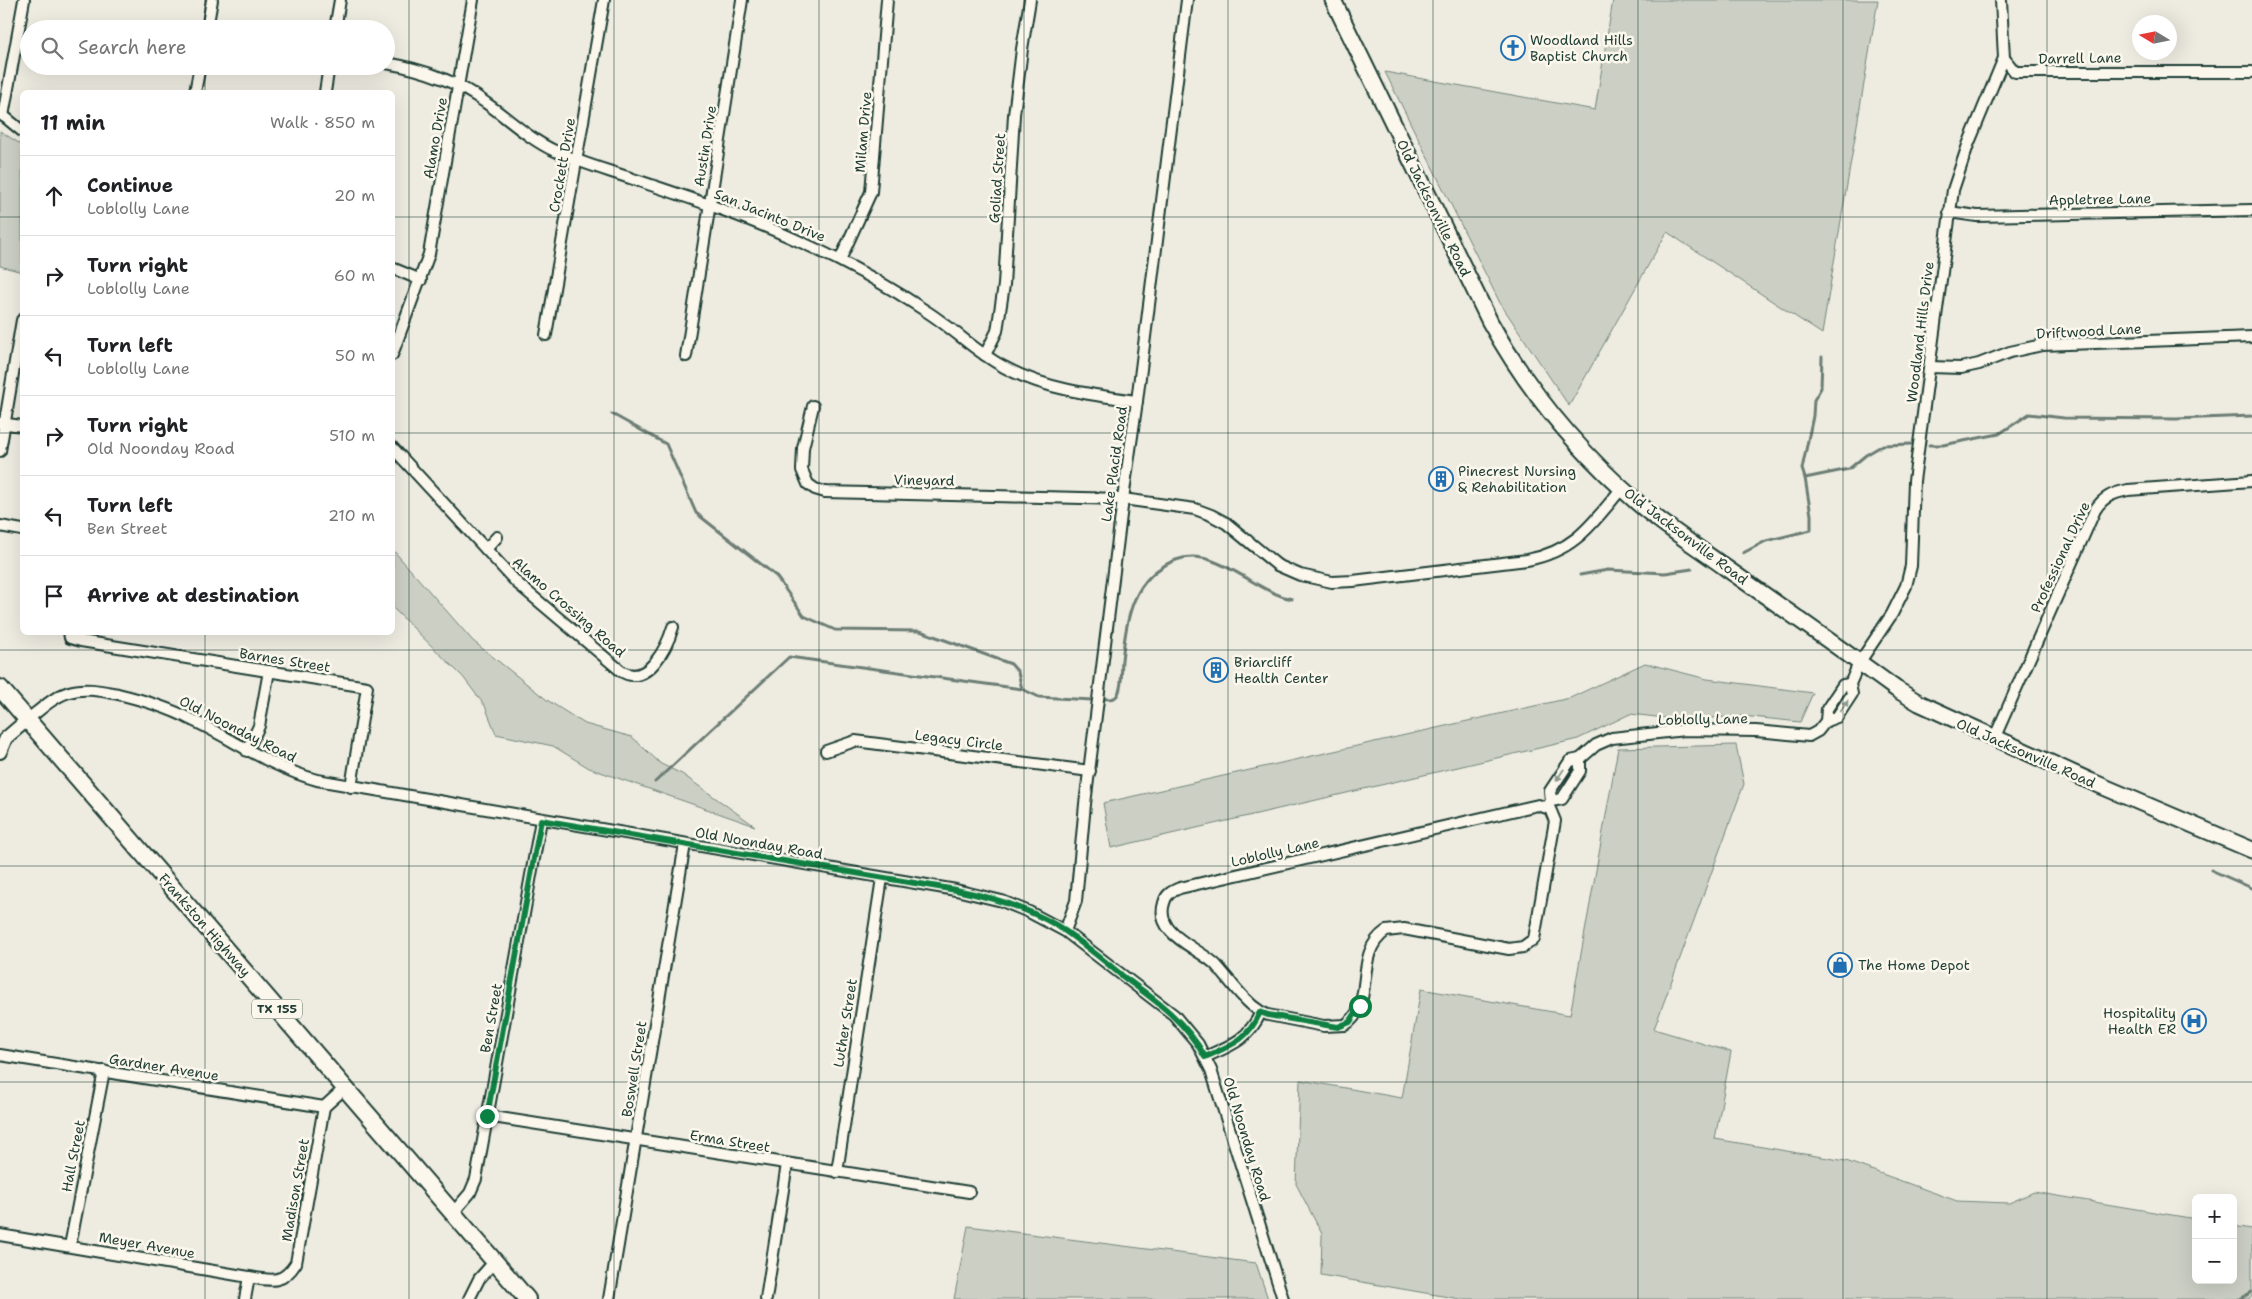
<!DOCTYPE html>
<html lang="en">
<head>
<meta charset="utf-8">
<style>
  :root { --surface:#fff; --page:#f6f6f6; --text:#202124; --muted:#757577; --line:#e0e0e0 }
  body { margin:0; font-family:"Shantell Sans",sans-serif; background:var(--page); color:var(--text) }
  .controls { position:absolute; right:15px; bottom:15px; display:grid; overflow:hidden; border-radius:8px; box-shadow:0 5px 20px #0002 }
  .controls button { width:45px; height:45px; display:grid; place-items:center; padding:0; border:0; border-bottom:1px solid var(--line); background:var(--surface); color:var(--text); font:25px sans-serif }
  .compass { position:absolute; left:2132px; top:15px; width:45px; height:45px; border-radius:50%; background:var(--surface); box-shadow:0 5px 20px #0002; rotate:280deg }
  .stop { position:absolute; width:15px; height:15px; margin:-11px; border:4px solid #0b8043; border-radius:50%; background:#fff }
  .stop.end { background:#0b8043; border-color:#fff; box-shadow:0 1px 5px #0008 }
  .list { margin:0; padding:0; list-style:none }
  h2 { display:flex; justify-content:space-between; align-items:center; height:65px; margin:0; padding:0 20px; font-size:21px }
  h2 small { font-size:16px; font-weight:400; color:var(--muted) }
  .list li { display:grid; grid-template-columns:32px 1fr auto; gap:15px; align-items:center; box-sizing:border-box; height:80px; padding:0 20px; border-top:1px solid var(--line) }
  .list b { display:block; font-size:19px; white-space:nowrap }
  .list p { margin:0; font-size:16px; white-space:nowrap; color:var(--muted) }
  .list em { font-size:16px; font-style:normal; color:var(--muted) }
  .icon { flex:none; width:28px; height:28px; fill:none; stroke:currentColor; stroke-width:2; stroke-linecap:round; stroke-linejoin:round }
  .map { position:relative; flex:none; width:2252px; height:1299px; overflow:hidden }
  .search { position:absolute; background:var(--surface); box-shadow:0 5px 20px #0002; left:20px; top:20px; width:375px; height:55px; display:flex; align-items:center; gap:12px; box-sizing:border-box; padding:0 18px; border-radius:28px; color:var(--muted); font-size:19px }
  .panel { position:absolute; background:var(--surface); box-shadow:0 5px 20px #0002; left:20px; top:90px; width:375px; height:545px; border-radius:8px }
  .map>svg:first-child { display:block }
  .green { fill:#cbcfc4; stroke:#75867c }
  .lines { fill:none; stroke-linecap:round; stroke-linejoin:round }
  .stream { stroke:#6c7d74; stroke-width:3 }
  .minor-casing { stroke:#1f3d34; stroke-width:14 }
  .tertiary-casing { stroke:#1f3d34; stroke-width:16 }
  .secondary-casing { stroke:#1f3d34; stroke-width:19 }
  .primary-casing { stroke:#1f3d34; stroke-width:20 }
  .minor { stroke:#fbf7ec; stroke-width:10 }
  .tertiary { stroke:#fbf7ec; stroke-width:12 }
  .secondary { stroke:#fbf7ec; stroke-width:15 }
  .primary { stroke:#fbf7ec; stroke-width:16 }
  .oneway { fill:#8d9a90 }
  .route { stroke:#0b8043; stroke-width:6 }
  .grid { fill:none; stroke:#1f3d34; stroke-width:1; stroke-opacity:0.55 }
  .labels { text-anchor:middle; stroke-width:5; stroke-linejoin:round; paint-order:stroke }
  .shield { fill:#fbf7ec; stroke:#61756b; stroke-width:1 }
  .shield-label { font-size:12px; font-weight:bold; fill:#1f3d34 }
  .poi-label { font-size:14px; fill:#1f3d34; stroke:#fbf7ec; text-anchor:start }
  .street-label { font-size:14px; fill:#1f3d34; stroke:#fbf7ec }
</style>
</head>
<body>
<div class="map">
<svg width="2252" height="1299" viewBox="0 0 2252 1299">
  <rect width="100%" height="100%" fill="#eeece1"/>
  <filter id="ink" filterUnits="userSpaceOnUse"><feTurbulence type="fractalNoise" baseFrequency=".02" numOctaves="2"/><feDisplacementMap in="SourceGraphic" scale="10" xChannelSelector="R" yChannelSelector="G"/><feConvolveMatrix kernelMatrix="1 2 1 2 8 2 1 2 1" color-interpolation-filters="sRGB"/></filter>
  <g filter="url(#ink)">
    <g class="green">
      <path d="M1613,0h265l-56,334 -155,-102 -98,174 -69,-103 -115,-231 210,38z"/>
      <path d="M0,131l22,14v127l-22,-6z"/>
      <path d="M393,550l80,91 74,59 38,24 47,13 29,27 21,10 73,52 -166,-58 -36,-22 -57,-12 -11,-28 -22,-29 -70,-69z"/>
      <path d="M1645,663l62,16 106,14 -13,29 -58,-6 -59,4 -53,-6 -52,25 -467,109 -8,-45 467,-105z"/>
      <path d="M1736,745l8,39 -90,245 77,23 -16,87 131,22 111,40 52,2 25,-11 162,27v61h37v-54l19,3v68l-4,2h-788l-139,-24 1,-41 -26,-50 4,-104 102,18 19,-109 149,26 48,-267z"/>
      <path d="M968,1226l288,37 12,36h-314z"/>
    </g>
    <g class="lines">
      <g class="stream">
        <path d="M612,414l54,30 30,69 80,63 28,40 31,14 85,1 91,33 7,8 4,17"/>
        <path d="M1929,445h14l56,-11 30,-20 35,4 112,1 76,-3"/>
        <path d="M1805,478l-3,-9 11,-53 1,-16 7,-12 1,-31"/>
        <path d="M1743,553l23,-12 45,-11v-15l-6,-37 44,-9 17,-14 17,-10 29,-1"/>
        <path d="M1580,575l28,-5 57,3 27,-4"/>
        <path d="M1105,699c5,0 11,0 13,-5 5,-9 3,-24 4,-34 5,-43 10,-83 54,-100 40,-15 78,32 116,39"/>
        <path d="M655,782l134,-125 233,32 17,8 53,3"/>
        <path d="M2211,870l41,18"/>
        <path d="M2239,1299l13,-7"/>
      </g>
      <defs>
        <g id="minor">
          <path d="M207,29l5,-29"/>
          <path d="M335,29l5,-29"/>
          <path d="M2004,58l11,14h237"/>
          <path d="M386,63c36,6 71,18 100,40 23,16 43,36 69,48 25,12 52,19 78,28 54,18 109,36 161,60 48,21 92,45 135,74 26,17 48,40 75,54 40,22 88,28 133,34"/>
          <path d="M195,92l5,-26"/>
          <path d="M325,92l4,-26"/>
          <path d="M0,113l22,18"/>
          <path d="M3,116l21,-116"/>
          <path d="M1949,212l28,4 275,-6"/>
          <path d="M840,260l31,-68 16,-192"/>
          <path d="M392,268l29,12"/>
          <path d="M546,335l58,-335"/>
          <path d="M392,355l37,-101 44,-254"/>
          <path d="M985,355l12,-24 7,-46 10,-170 8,-66 8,-49"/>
          <path d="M686,356l56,-356"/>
          <path d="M1930,367l31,1 18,-4 31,-12 32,-7 210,-8"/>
          <path d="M813,406l-10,42 -1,22 6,14 7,5 10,3 298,7 72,10 16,6 15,8 51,42 23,10 32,7 21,-1 174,-21c48,-9 65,-36 95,-72"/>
          <path d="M0,423l22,3"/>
          <path d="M392,447l125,136 104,88c26,17 46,-24 52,-44"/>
          <path d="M0,451l22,-131"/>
          <path d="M0,526l22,4"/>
          <path d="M486,549l11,-12"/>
          <path d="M69,632l1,6 11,3 286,46 -16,100"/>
          <path d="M27,720c13,-10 26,-23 42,-28 15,-5 33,-1 49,2 25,6 49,13 72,25 43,20 80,48 127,61l639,110 46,11 27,11 36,19 109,84 24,29 13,26 72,229"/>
          <path d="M1826,721l1,-12 16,-24 7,-1"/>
          <path d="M1994,739l101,-229c8,-13 18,-17 33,-20l124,-9"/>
          <path d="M247,751l12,-25 10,-55"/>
          <path d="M826,751l29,-10 235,30"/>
          <path d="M1580,759l16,-14 16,-7 73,-8 71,1 53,5 9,-5 8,-10 11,-4 15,-23 -2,-10 9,-21 33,-49 14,-28 5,-20 3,-85 39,-291 15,-45 36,-87 -3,-58"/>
          <path d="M1538,805l12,4 5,12 -21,118 -11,8 -14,2 -105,-20 -18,2c-34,23 -9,74 -41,94l-21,1 -56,-11 -7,-3c-19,-12 -31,-32 -46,-48 -18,-17 -61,-30 -51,-61 2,-9 8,-12 16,-15z"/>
          <path d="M1547,807l4,-6 11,-2 18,-28v-12l-10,2 -20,30 1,10"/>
          <path d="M1065,931l11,-30 9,-97 38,-305 14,-98 50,-401"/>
          <path d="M0,1055l324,52"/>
          <path d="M1205,1057c27,-12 43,-17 56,-45"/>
          <path d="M324,1107l21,-19"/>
          <path d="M487,1116l482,76"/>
          <path d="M837,1172l45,-294"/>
          <path d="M452,1214l18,-21 6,-14 65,-359"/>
          <path d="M0,1235l249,42c23,4 34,7 47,-14l28,-156"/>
          <path d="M70,1246l34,-175"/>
          <path d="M245,1299l4,-22"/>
          <path d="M469,1299l10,-20 15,-17"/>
          <path d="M609,1299l76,-455"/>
          <path d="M766,1299l21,-135"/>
        </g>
        <path id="tertiary" d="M0,752l6,-14 21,-18"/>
        <path id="secondary" d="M1333,0l157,322c38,69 88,129 148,181 28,24 59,44 88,65 57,40 114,80 170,121l23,14 171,78 162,69"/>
        <path id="primary" d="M0,688l527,611"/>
      </defs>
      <use href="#minor" class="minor-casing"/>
      <use href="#tertiary" class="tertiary-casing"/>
      <use href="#secondary" class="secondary-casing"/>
      <use href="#primary" class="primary-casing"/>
      <use href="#minor" class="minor"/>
      <use href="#tertiary" class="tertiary"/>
      <use href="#secondary" class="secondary"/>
      <use href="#primary" class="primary"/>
    </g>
    <defs><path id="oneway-solid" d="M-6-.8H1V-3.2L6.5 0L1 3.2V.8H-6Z" transform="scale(1.25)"/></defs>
    <g class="oneway">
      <use href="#oneway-solid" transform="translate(1844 706) rotate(-57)"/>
      <use href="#oneway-solid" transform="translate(1560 775) rotate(123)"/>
    </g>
  </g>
  <g class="lines" filter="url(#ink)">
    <path class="route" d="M487,1116l54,-296 415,70c35,7 69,17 100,35 24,15 47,35 69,53 32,23 61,44 80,79 27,-12 43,-17 55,-45l8,3 70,12 12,-5 10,-16"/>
  </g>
  <path class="grid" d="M205,0v29M409,0v1299M614,0v1299M819,0v1299M1024,0v1299M1228,0v1299M1433,0v1299M1638,0v1299M1843,0v1299M2047,0v1299M205,66v26M0,217h22M392,217h1860M0,433h22M392,433h1860M205,632v667M0,650h2252M0,866h2252M0,1082h2252"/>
  <defs>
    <symbol id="church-ring" viewBox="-11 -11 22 22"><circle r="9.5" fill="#fbf7ec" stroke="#1f6fb2" stroke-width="1.5"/><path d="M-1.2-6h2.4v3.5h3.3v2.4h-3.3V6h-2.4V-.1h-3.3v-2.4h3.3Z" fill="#1f6fb2"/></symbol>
    <symbol id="building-ring" viewBox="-11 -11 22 22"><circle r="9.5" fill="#fbf7ec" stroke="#1f6fb2" stroke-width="1.5"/><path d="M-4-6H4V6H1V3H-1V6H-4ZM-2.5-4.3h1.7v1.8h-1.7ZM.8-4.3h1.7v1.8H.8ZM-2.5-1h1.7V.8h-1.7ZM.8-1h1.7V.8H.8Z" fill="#1f6fb2"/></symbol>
    <symbol id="shop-ring" viewBox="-11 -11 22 22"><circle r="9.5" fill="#fbf7ec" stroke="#1f6fb2" stroke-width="1.5"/><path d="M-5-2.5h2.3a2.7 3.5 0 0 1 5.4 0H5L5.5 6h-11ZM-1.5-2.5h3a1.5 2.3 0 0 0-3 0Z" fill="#1f6fb2"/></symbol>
    <symbol id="hospital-ring" viewBox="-11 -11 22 22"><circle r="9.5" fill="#fbf7ec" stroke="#1f6fb2" stroke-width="1.5"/><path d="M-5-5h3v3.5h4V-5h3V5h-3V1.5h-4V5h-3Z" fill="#1f6fb2"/></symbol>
  </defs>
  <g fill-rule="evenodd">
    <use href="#church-ring" x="1499" y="34" width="28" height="28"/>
    <use href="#building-ring" x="1427" y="465" width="28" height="28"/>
    <use href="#building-ring" x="1202" y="656" width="28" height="28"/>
    <use href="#shop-ring" x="1826" y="951" width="28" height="28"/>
    <use href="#hospital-ring" x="2180" y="1007" width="28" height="28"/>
  </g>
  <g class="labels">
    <rect class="shield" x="252" y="999.5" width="50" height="19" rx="4"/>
    <g class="shield-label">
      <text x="277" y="1013">TX 155</text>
    </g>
    <g class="poi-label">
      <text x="1530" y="45">Woodland Hills<tspan x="1530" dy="16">Baptist Church</tspan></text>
      <text x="1458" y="476">Pinecrest Nursing<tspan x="1458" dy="16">&amp; Rehabilitation</tspan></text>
      <text x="1234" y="667">Briarcliff<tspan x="1234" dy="16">Health Center</tspan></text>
      <text x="1858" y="970">The Home Depot</text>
      <text x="2176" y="1018" text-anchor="end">Hospitality<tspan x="2176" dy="16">Health ER</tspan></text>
    </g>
    <g class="street-label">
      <text transform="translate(2080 58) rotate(-1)" y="5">Darrell Lane</text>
      <text transform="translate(863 132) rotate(-85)" y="5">Milam Drive</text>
      <text transform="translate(435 138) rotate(-80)" y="5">Alamo Drive</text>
      <text transform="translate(705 146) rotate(-81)" y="5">Austin Drive</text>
      <text transform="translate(562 165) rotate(-80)" y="5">Crockett Drive</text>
      <text transform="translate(997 178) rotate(-86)" y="5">Goliad Street</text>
      <text transform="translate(2100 199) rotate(-1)" y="5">Appletree Lane</text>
      <text transform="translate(1434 208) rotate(64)" y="5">Old Jacksonville Road</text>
      <text transform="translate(770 215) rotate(22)" y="5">San Jacinto Drive</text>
      <text transform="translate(2089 331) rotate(-3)" y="5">Driftwood Lane</text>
      <text transform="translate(1920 332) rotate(-83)" y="5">Woodland Hills Drive</text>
      <text transform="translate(1114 464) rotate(-82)" y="5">Lake Placid Road</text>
      <text transform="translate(924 480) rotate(1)" y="5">Vineyard</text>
      <text transform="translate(1686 536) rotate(37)" y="5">Old Jacksonville Road</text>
      <text transform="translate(2060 557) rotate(-65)" y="5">Professional Drive</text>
      <text transform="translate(569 607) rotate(41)" y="5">Alamo Crossing Road</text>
      <text transform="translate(285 660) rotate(9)" y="5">Barnes Street</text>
      <text transform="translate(1703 719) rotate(-1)" y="5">Loblolly Lane</text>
      <text transform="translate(238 729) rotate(27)" y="5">Old Noonday Road</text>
      <text transform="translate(959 740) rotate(7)" y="5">Legacy Circle</text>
      <text transform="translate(2026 753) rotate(24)" y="5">Old Jacksonville Road</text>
      <text transform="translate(759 843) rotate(10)" y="5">Old Noonday Road</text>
      <text transform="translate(1275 852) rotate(-13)" y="5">Loblolly Lane</text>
      <text transform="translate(205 925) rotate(49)" y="5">Frankston Highway</text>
      <text transform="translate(491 1018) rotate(-80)" y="5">Ben Street</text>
      <text transform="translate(845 1023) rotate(-81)" y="5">Luther Street</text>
      <text transform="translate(164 1067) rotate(9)" y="5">Gardner Avenue</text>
      <text transform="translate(634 1069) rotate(-81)" y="5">Boswell Street</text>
      <text transform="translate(1247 1139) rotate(73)" y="5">Old Noonday Road</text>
      <text transform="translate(730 1141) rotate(9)" y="5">Erma Street</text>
      <text transform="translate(73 1156) rotate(-79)" y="5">Hall Street</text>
      <text transform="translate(295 1190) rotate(-80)" y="5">Madison Street</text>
      <text transform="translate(147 1245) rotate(10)" y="5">Meyer Avenue</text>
    </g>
  </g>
</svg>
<div class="controls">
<button>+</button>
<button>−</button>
</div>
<svg class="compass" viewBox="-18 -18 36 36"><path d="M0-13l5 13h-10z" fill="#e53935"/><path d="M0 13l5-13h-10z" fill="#757577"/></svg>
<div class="stop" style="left:1360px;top:1006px"></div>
<div class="stop end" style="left:487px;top:1116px"></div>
<div class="search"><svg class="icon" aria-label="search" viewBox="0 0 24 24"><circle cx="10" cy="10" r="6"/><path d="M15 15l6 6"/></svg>Search here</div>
<section class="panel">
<h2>11 min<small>Walk · 850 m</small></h2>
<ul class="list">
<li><svg class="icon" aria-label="ahead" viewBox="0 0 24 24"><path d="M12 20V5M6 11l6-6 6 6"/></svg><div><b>Continue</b><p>Loblolly Lane</p></div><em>20 m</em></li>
<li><svg class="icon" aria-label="right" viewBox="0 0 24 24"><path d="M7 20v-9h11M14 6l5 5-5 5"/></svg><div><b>Turn right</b><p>Loblolly Lane</p></div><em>60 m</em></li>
<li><svg class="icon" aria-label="left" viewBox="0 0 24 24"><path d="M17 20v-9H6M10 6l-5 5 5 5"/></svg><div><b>Turn left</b><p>Loblolly Lane</p></div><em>50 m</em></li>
<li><svg class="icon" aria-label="right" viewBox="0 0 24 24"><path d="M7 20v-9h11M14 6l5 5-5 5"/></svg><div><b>Turn right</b><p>Old Noonday Road</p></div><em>510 m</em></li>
<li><svg class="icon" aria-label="left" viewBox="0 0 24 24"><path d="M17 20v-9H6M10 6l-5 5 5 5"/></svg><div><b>Turn left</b><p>Ben Street</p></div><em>210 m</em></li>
<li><svg class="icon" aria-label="arrive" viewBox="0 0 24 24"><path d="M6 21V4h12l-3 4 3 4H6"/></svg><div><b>Arrive at destination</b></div></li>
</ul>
</section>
</div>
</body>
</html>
